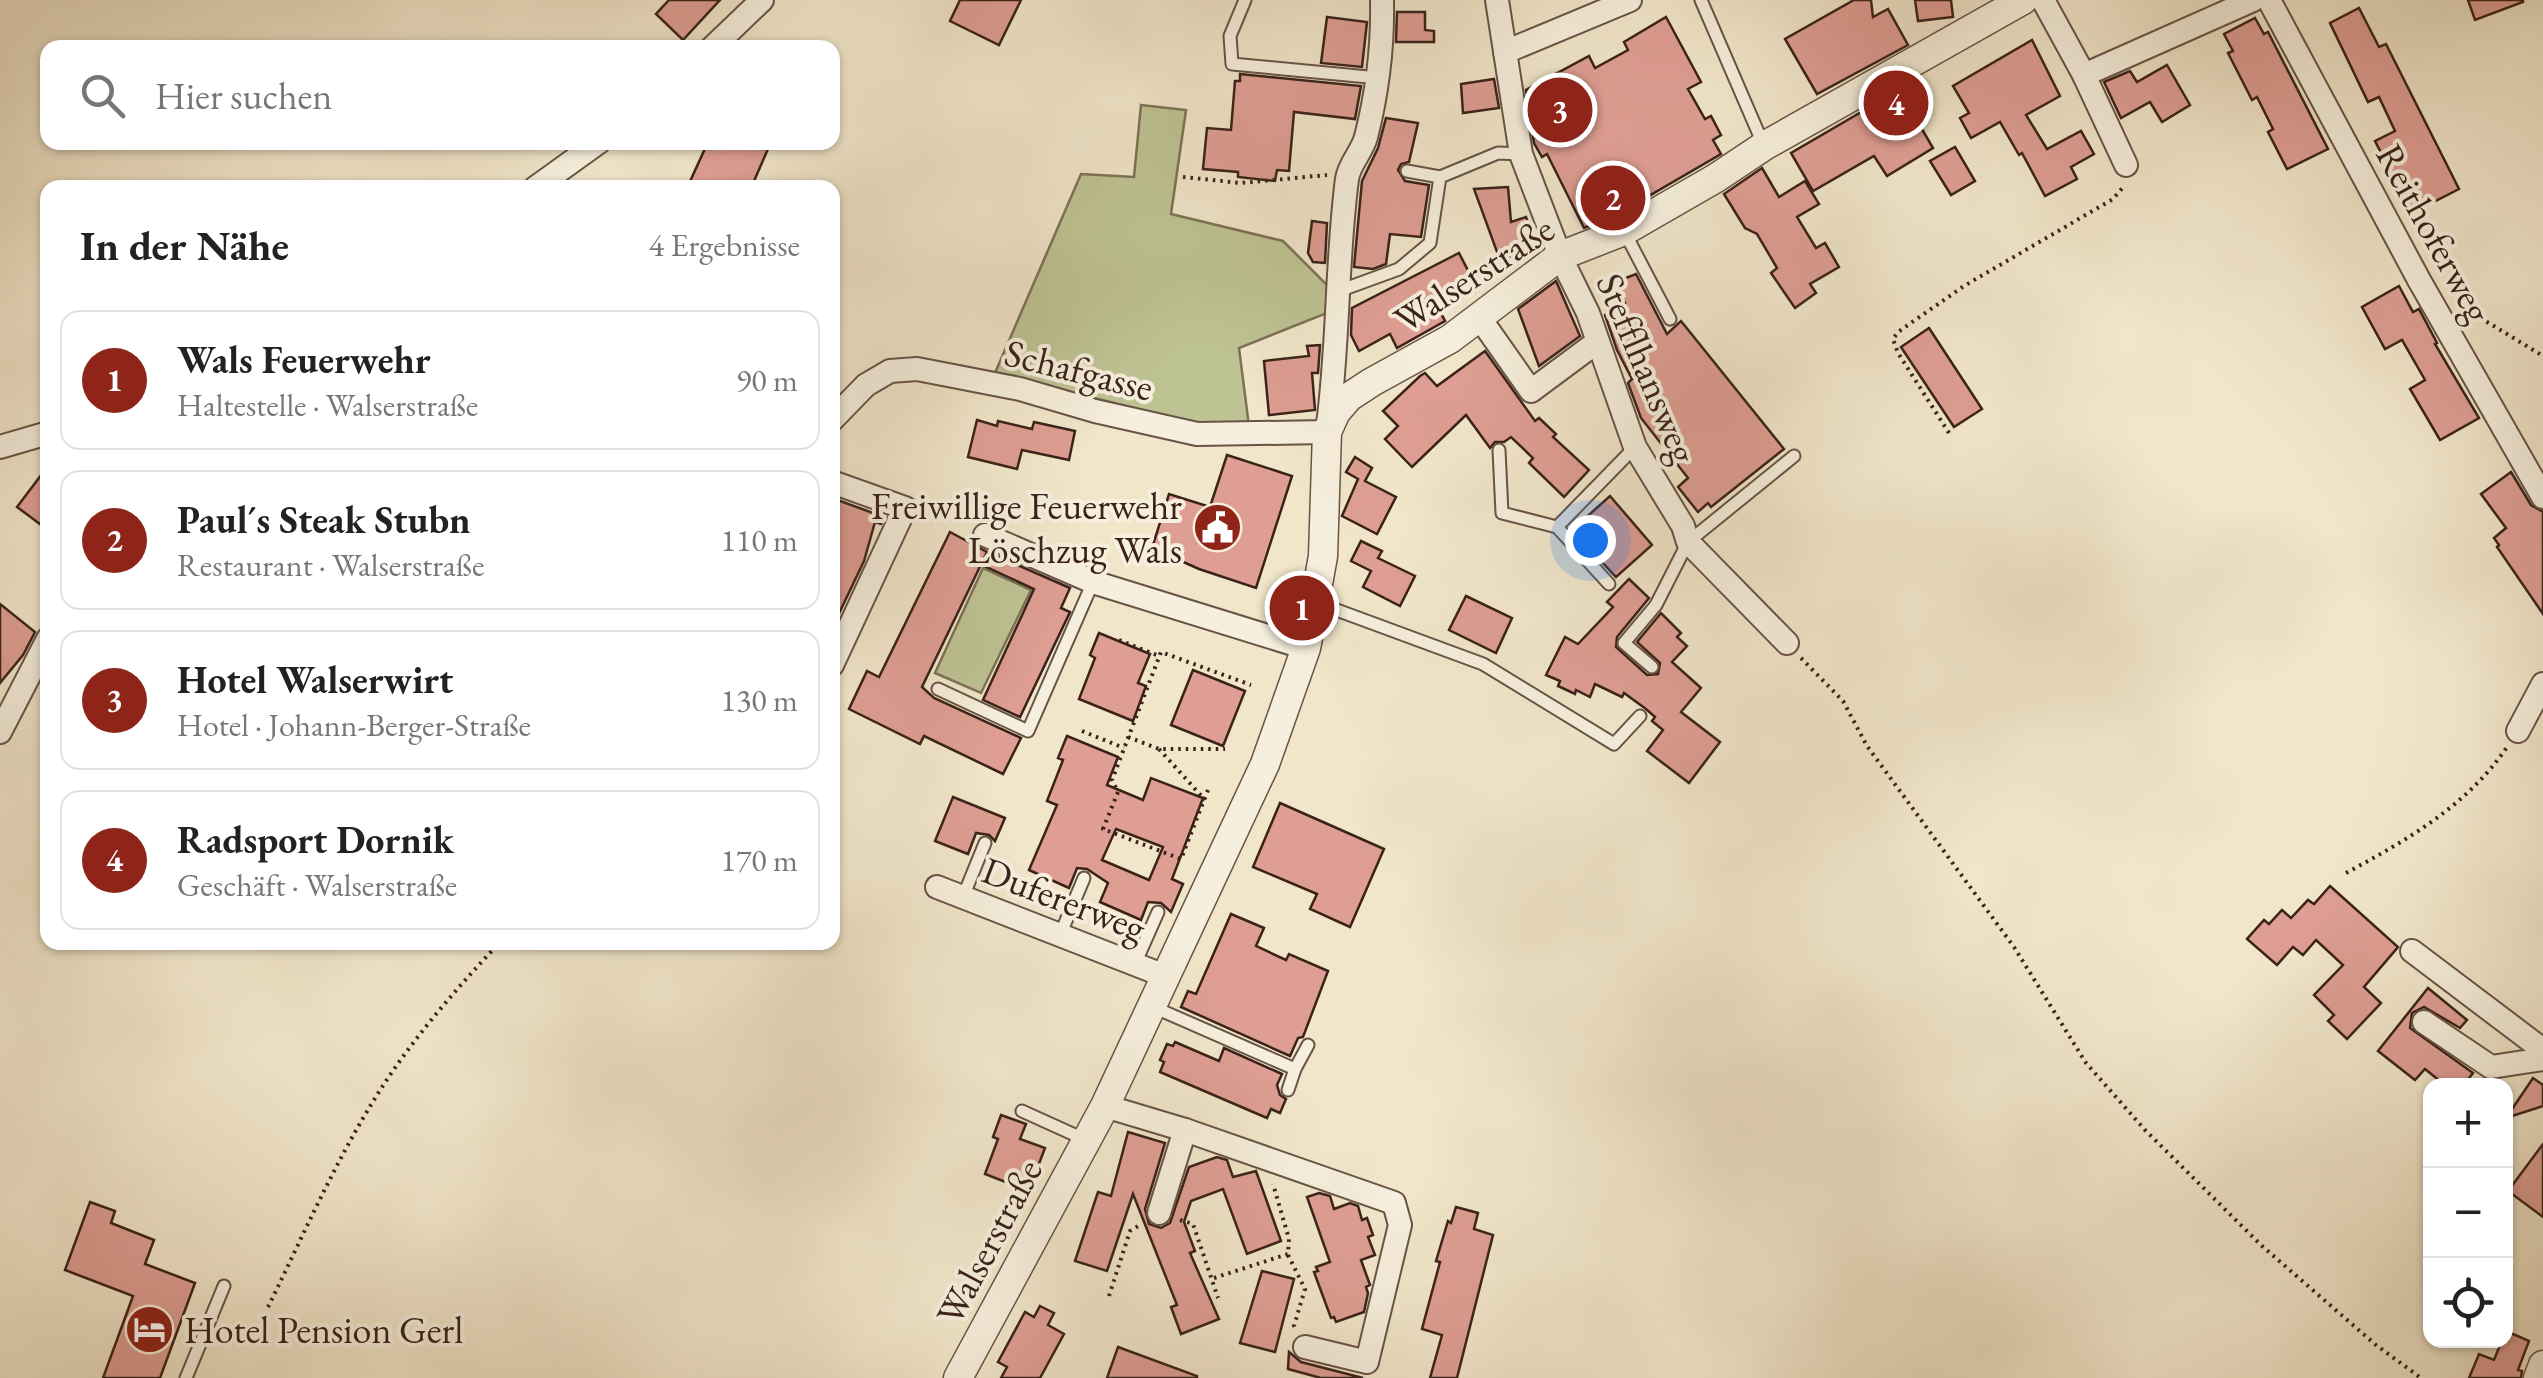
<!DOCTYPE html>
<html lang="de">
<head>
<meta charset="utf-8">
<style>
  :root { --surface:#fff; --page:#f2f2f2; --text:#222; --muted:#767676; --line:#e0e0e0; --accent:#8f2418 }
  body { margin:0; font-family:"EB Garamond",serif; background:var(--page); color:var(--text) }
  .controls { position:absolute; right:30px; bottom:30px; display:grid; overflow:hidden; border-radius:20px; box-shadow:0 2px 8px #0004 }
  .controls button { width:90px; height:90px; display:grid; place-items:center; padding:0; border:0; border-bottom:2px solid var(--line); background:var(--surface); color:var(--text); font:50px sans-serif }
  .you { position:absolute; left:1590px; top:540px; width:35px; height:35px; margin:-25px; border:8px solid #fff; border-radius:50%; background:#1a73e8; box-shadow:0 0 0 15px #1a73e833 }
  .badge { display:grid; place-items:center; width:65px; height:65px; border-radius:50%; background:var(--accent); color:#fff; font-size:32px; font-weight:700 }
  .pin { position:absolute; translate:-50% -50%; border:5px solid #fff; box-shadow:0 2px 10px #0006 }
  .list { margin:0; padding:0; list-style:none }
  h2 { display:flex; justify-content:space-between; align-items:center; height:130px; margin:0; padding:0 40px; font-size:42px }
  h2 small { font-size:32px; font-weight:400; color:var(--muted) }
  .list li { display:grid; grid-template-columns:65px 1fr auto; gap:30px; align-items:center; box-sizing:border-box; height:140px; margin:0 20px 20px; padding:0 20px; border:2px solid var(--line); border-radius:20px }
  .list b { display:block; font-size:38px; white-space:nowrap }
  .list p { margin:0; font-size:32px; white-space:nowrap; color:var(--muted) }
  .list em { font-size:32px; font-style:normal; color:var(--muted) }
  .icon { flex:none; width:55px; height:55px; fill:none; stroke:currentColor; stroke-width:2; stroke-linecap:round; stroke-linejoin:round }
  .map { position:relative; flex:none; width:2543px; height:1378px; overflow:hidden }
  .search { position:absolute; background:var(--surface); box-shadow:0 2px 8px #0004; left:40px; top:40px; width:800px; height:110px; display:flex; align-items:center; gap:25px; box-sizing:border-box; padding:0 35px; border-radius:20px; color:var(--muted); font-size:38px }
  .panel { position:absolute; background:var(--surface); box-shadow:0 2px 8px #0004; left:40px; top:180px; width:800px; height:770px; border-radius:20px }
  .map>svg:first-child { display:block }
  .green { fill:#bec394; stroke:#7c7256; stroke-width:2.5 }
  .building { fill:#de9e93; stroke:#3a2219; stroke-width:2.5; fill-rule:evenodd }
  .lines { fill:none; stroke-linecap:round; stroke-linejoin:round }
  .service-casing { stroke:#685345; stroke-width:15 }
  .minor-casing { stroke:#685345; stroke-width:26 }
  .tertiary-casing { stroke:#685345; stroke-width:31 }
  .path { stroke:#3a2219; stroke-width:4; stroke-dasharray:2.5 5; stroke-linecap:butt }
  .service { stroke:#f6efdd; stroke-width:11 }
  .minor { stroke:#f6efdd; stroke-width:22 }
  .tertiary { stroke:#f6efdd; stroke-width:28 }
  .labels { text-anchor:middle; stroke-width:8; stroke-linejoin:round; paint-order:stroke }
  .street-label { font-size:38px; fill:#3a2219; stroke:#f6efdd }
  .poi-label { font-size:38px; fill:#3a2219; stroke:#f6efdd; text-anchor:end }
</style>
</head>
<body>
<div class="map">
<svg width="2543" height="1378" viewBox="0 0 2543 1378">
  <rect width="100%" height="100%" fill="#f1e6ca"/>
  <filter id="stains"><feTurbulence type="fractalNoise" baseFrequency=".002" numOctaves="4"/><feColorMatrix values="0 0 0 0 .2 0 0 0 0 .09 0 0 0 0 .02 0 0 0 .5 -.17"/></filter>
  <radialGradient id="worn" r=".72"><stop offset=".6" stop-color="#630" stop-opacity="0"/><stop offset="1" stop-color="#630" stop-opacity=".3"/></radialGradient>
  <g class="green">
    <path d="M1141,105l45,5 -15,104 112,27 44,44v28l-88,35 10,78 -40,1 -214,-54 86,-199 53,3z"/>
    <path d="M983,568l48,22 -50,103 -46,-20z"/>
  </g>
  <g class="building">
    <path d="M669,0h51l-37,40 -27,-26z"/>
    <path d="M960,0h61l-22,45 -49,-24z"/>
    <path d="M1854,0h17l2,17 15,-8 20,36 -91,49 -32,-55z"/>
    <path d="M1915,0h36l2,17 -35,4z"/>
    <path d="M2468,0h55v2l-48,18z"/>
    <path d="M2359,8l20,39 7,-3 73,145 -47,24 -37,-72 20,-10 -16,-34 -11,5 -38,-79z"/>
    <path d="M1397,12h28v18l9,1v11h-38z"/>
    <path d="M1327,17l40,5 -5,45 -41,-4z"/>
    <path d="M1666,17l35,65 -13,7 17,30 6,-3 10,19 -8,5 8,14 -105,61 -32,13 -37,-74 -5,3 -8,-14 -8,-53 63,-34 6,12 33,-18 -4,-8z"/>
    <path d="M2255,18l9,16 4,-2 60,117 -41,20 -19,-37 5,-3 -16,-32 -5,3 -24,-47 5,-2 -9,-17z"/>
    <path d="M2032,40l28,56 -34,19 21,34 34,-18 13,23 -23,13 6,12 -32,17 -23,-43 -3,2 -19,-33 -29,16 -11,-20 9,-5 -16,-27z"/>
    <path d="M2167,65l23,40 -28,17 -12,-20 -29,16 -17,-36 26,-11 7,11z"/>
    <path d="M1240,74l121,12 -6,33 -61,-7 -5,59 -12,-1 -2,11 -37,-4v-5l-35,-3 4,-41 24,2 4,-49h5z"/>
    <path d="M1494,79l5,29 -36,5 -2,-29z"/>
    <path d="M1906,86l20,33 -7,5 14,24 -46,28 -13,-20 -61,35 -22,-38z"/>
    <path d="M1386,118l32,5 -9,39 -8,2 -3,6 7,11 24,4 -8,52 -31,-3 -4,30 -13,5 -19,-2 8,-86 16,-33z"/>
    <path d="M708,142h63l-20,46h-64z"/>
    <path d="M1955,147l20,34 -24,14 -21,-34z"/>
    <path d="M1762,168l17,29 26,-16 14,23 -22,13 19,31 9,-5 14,24 -29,17 6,9 -21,15 -24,-35 6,-5 -20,-34 -12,-6 -21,-34z"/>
    <path d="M1508,187l3,35 15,-5 11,30 -37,13 -26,-71z"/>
    <path d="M1312,221l15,2 -2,40 -12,-1 -5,-9z"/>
    <path d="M1459,253l19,37 -39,19 6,12 -48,27 -7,-14 -31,17 -8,-16 1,-27z"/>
    <path d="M1636,274l31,60 14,-13 103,128 -73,58 -3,-4 -10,9 -20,-25 10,-9 -47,-60 -13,-35 4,-4 -15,-29 -12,-35 20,-12 -10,-21z"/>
    <path d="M1556,281l24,55 -41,30 -21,-57z"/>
    <path d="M2399,286l14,26 6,-3 18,34 -2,1 44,74 -39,22 -30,-51 15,-9 -23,-40 -17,9 -23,-42z"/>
    <path d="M1929,328l53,81 -28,18 -53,-80z"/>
    <path d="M1320,345l-2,28h-6l3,37 -46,5 -5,-54 45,-5 -2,-10z"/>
    <path d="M1485,351l50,70 4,-3 17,16 -3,3 36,33 -25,27 -35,-34 4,-5 -22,-21 -7,5h-9l-5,6 -24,-33 -54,52 -27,-28 13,-13 -15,-15 37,-35 5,-3 12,13z"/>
    <path d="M977,420l20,6 1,-5 34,8 2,-7 41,9 -6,29 -47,-10 -5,19 -49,-12z"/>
    <path d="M1227,455l65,21 -36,112 -57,-19 -47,-21 17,-54 41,13z"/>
    <path d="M1355,457l17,11 -7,13 31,16 -19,37 -35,-18 16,-37 -12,-7z"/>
    <path d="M48,466v64l-31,-23z"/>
    <path d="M2511,472l20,33 12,7v102l-46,-67 2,-2 -5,-7 12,-10 -25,-34z"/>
    <path d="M1610,496l42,49 -36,32 -44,-47z"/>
    <path d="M832,498l52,19 -3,7 -6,-2 -11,39 -32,67z"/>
    <path d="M950,532l37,20 -65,135 12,11 87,40 -18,36 -79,-38 -4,8 -71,-35 18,-38 12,6z"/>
    <path d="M1361,541l21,10 -4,7 37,18 -15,30 -37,-19 8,-16 -20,-10z"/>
    <path d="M992,554l78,34 -9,20 9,4 -50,105 -37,-17 51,-111 -48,-22z"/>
    <path d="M1629,579l20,19 -32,39 -1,10 31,28 11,-1 2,-11 -23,-21 24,-29 20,20 -4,4 10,9 -15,16 29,26 -20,24 39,30 -31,41 -42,-32 16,-21 -11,-9 3,-4 -9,-8 -22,-16 -2,4 -27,-13 -5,13 -14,-7 -1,4 -17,-8 2,-5 -14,-6 19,-38 13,7 35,-37 -6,-5z"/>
    <path d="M1466,596l46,22 -16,35 -47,-23z"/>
    <path d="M0,604l35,28 -12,23 -23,28z"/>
    <path d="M1099,633l51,21 -12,29 8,3 -13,35 -54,-22 16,-41 -5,-3z"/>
    <path d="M1193,670l52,21 -22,55 -52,-21z"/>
    <path d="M1067,736l51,21 -11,28 36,15 8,-22 52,20 -31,81 11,5 -12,28 -10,-9 -13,-1 -7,18 -41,-18 8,-19 -21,-14 -10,-1 -8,20 -40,-18 28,-65 -10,-4 16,-41 -5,-2zM1116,829l47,18 -14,33 -47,-20z"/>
    <path d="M953,797l52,21 -10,23 -6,-6 -13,-2 -8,21 -33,-13z"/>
    <path d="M1280,803l104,46 -34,78 -40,-18 7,-15 -64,-27z"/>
    <path d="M2330,886l68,61 -34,40 17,16 -34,36 -19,-18 6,-6 -20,-20 29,-30 -27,-25 -13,15 -10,-8 -16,18 -30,-26 17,-19 5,4 13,-14 9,8 17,-18 6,4z"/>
    <path d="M1231,914l33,14 -8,18 30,14 3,-6 39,17 -25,66 -5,1 -8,18 -109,-49 7,-16 8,3z"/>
    <path d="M2428,988l39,32 -7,8 -36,-21 -12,6 -2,15 63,45 -10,13h-17l-21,-17 -10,11 -37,-29z"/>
    <path d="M1175,1042l44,19 5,-13 58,26 -5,11 3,10 6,4 -6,14 -9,-4 -4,9 -107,-46 4,-10 -4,-2 7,-16 6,2z"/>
    <path d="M2533,1078l10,7v21l-37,12z"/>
    <path d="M1001,1115l25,9 -6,15 25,9 -13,34 -7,-3 -4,9 -36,-14 13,-35 -5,-2z"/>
    <path d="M1128,1132l37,11 -20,66 4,15 12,4 9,-5 19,-56 28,-10 10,3 6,17 23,-6 25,70 -34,13 -24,-65 -32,12 -7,21 11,29 -5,2 29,66 -38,15 -10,-27 6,-2 -44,-111 -26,77 -32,-10 23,-69 13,4z"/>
    <path d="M2543,1144v73l-35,-26z"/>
    <path d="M1319,1193l11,3 4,13 16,-6 8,3 4,14 5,-2 6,17 -5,2 7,18 -14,5 9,25 -4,2 2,6 -4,19 -28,10 -2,-5 -3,1 -17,-46 4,-1 -2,-4 14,-5 -23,-65z"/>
    <path d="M90,1202l25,9 -4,12 43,17 -9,24 50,19 -35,95h-57l30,-82 -68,-26z"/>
    <path d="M1456,1207l22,6 -4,16 19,6 -36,143h-27l12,-43 -20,-6 18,-67 -4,-1 12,-40 3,2z"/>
    <path d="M1262,1271l32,8 -19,73 -35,-9z"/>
    <path d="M1040,1306l14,7 -6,12 16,9 -24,44h-39l6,-11 -9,-5 27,-50 9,5z"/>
    <path d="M2506,1331l23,10 -11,29 4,1 -1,7h-52l10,-24 15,6 8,-20h4z"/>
    <path d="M1118,1347l79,29v2h-90z"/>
    <path d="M1289,1352l12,10 62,16h-42l-33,-9z"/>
  </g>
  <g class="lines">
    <defs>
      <g id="service">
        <path d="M1245,0l-15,36 2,28 147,14"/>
        <path d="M1701,0l63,146"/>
        <path d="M1407,171l33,6"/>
        <path d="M1624,231l46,88"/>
        <path d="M1336,292l63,-23 31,-26 10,-66 58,-24 23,1"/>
        <path d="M1499,450l3,63 55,14 78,-80"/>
        <path d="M1557,527l52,57"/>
        <path d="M1315,602l168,62 131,80 26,-28"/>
        <path d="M1652,667l-28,-24 32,-38 32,-63 106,-86"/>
        <path d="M938,689l90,42 65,-149"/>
        <path d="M963,897l22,-54"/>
        <path d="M1060,935l24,-57"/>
        <path d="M1135,964l23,-52"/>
        <path d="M1151,1006l144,63 13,-24"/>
        <path d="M1288,1090l7,-21"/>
        <path d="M1022,1111l64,29"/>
        <path d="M186,1378l38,-92"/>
      </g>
      <g id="minor">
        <path d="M1497,0l24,154 39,102 28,57 47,134 48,79 5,16 99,101"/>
        <path d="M2043,0l41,75 42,90"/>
        <path d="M2269,0l150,280 124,217"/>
        <path d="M712,48l50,-48"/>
        <path d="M1505,52l125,-52"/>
        <path d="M2084,75l169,-75"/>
        <path d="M535,188l64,-46"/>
        <path d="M1479,317l52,74 66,-49"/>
        <path d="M832,420l34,-35 24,-14 27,-2 103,20 75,22 102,23 130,-2c12,-84 9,-169 20,-253 2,-15 15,-27 19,-42 12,-47 17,-88 16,-137"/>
        <path d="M0,447l48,-14"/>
        <path d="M832,482l73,26 -73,157"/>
        <path d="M985,535l108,47 213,66"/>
        <path d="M2518,731l25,-47"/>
        <path d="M0,732l48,-93"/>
        <path d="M937,887l228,89"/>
        <path d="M2412,951l131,99"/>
        <path d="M2424,1022l67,45 52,-8"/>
        <path d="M1105,1106l80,24 209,73 6,22 -33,137 -62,-15"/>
        <path d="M1159,1213l26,-83"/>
      </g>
      <g id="tertiary">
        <path d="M958,1378l147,-272 160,-342 41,-116 6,-30 11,-62 4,-124 9,-20 13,-15 23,-15 78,-43 110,-83 64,-25 92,-53 48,-32 259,-146"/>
        <path d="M2538,1378l5,-13"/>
      </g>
    </defs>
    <use href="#service" class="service-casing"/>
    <use href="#minor" class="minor-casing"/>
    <use href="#tertiary" class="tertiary-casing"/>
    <g class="path">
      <path d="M1183,177l58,6 86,-8"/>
      <path d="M2461,306l82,50"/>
      <path d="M1949,433l-51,-80 -5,-14 5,-7 66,-46 149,-87 12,-14"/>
      <path d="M1119,640l40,16"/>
      <path d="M1801,658l42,43 24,45 147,201 72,116 59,67 117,116 114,99 45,33"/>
      <path d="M1082,731l42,17"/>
      <path d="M1128,737l31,12h66"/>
      <path d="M1159,749l46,51"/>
      <path d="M1208,790l-27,69 -78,-30 15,-37 -6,-12 49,-128 90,33"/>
      <path d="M2346,873c61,-33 121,-67 161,-126"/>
      <path d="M1180,1220l13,4 25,74"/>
      <path d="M1288,1255l17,34 -11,37 2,3"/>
      <path d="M1214,1278l74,-24 1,-15 -16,-55"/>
      <path d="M1109,1296l21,-65 10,-6"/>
      <path d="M268,1307c38,-77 72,-157 120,-229 33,-49 72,-93 112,-136"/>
    </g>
    <use href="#service" class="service"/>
    <use href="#minor" class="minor"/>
    <use href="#tertiary" class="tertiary"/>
  </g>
  <defs>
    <symbol id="civic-disc" viewBox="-11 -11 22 22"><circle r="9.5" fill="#8f2418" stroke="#f6efdd"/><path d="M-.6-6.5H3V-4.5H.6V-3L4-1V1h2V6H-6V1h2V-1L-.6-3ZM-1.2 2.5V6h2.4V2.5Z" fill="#fff"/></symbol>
    <symbol id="hotel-disc" viewBox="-11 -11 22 22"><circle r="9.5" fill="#8f2418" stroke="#f6efdd"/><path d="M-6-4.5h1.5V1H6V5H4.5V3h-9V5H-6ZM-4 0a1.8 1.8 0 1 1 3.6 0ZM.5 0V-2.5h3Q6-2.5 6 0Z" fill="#fff"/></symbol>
  </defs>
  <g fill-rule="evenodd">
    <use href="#civic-disc" x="1190" y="500" width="55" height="55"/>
    <use href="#hotel-disc" x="122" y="1302" width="55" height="55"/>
  </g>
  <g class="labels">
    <g class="street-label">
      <text transform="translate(2434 233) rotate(61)" y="13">Reithoferweg</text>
      <text transform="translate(1474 274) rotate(-33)" y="13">Walserstraße</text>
      <text transform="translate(1647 368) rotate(67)" y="13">Stefflhansweg</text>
      <text transform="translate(1079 370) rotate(14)" y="13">Schafgasse</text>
      <text transform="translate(1064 899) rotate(21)" y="13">Dufererweg</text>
      <text transform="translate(989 1242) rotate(-62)" y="13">Walserstraße</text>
    </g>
    <g class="poi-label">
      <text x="1182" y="519">Freiwillige Feuerwehr<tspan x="1182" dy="44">Löschzug Wals</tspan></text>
      <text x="184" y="1343" text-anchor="start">Hotel Pension Gerl</text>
    </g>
  </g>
  <rect width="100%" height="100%" filter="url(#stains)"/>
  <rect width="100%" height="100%" fill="url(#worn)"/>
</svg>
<div class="controls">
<button>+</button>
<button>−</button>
<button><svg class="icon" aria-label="locate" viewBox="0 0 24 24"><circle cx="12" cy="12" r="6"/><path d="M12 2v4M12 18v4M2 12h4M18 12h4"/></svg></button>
</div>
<div class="you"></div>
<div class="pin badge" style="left:1302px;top:608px">1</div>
<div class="pin badge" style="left:1613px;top:198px">2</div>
<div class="pin badge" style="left:1560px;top:110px">3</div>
<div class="pin badge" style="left:1896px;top:103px">4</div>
<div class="search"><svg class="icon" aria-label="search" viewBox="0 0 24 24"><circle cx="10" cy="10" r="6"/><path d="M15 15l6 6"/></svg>Hier suchen</div>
<section class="panel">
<h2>In der Nähe<small>4 Ergebnisse</small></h2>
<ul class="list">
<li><span class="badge">1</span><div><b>Wals Feuerwehr</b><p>Haltestelle · Walserstraße</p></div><em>90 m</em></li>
<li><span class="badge">2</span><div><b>Paul´s Steak Stubn</b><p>Restaurant · Walserstraße</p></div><em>110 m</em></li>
<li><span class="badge">3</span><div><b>Hotel Walserwirt</b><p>Hotel · Johann-Berger-Straße</p></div><em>130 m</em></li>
<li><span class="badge">4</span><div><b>Radsport Dornik</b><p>Geschäft · Walserstraße</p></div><em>170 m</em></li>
</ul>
</section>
</div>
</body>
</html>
